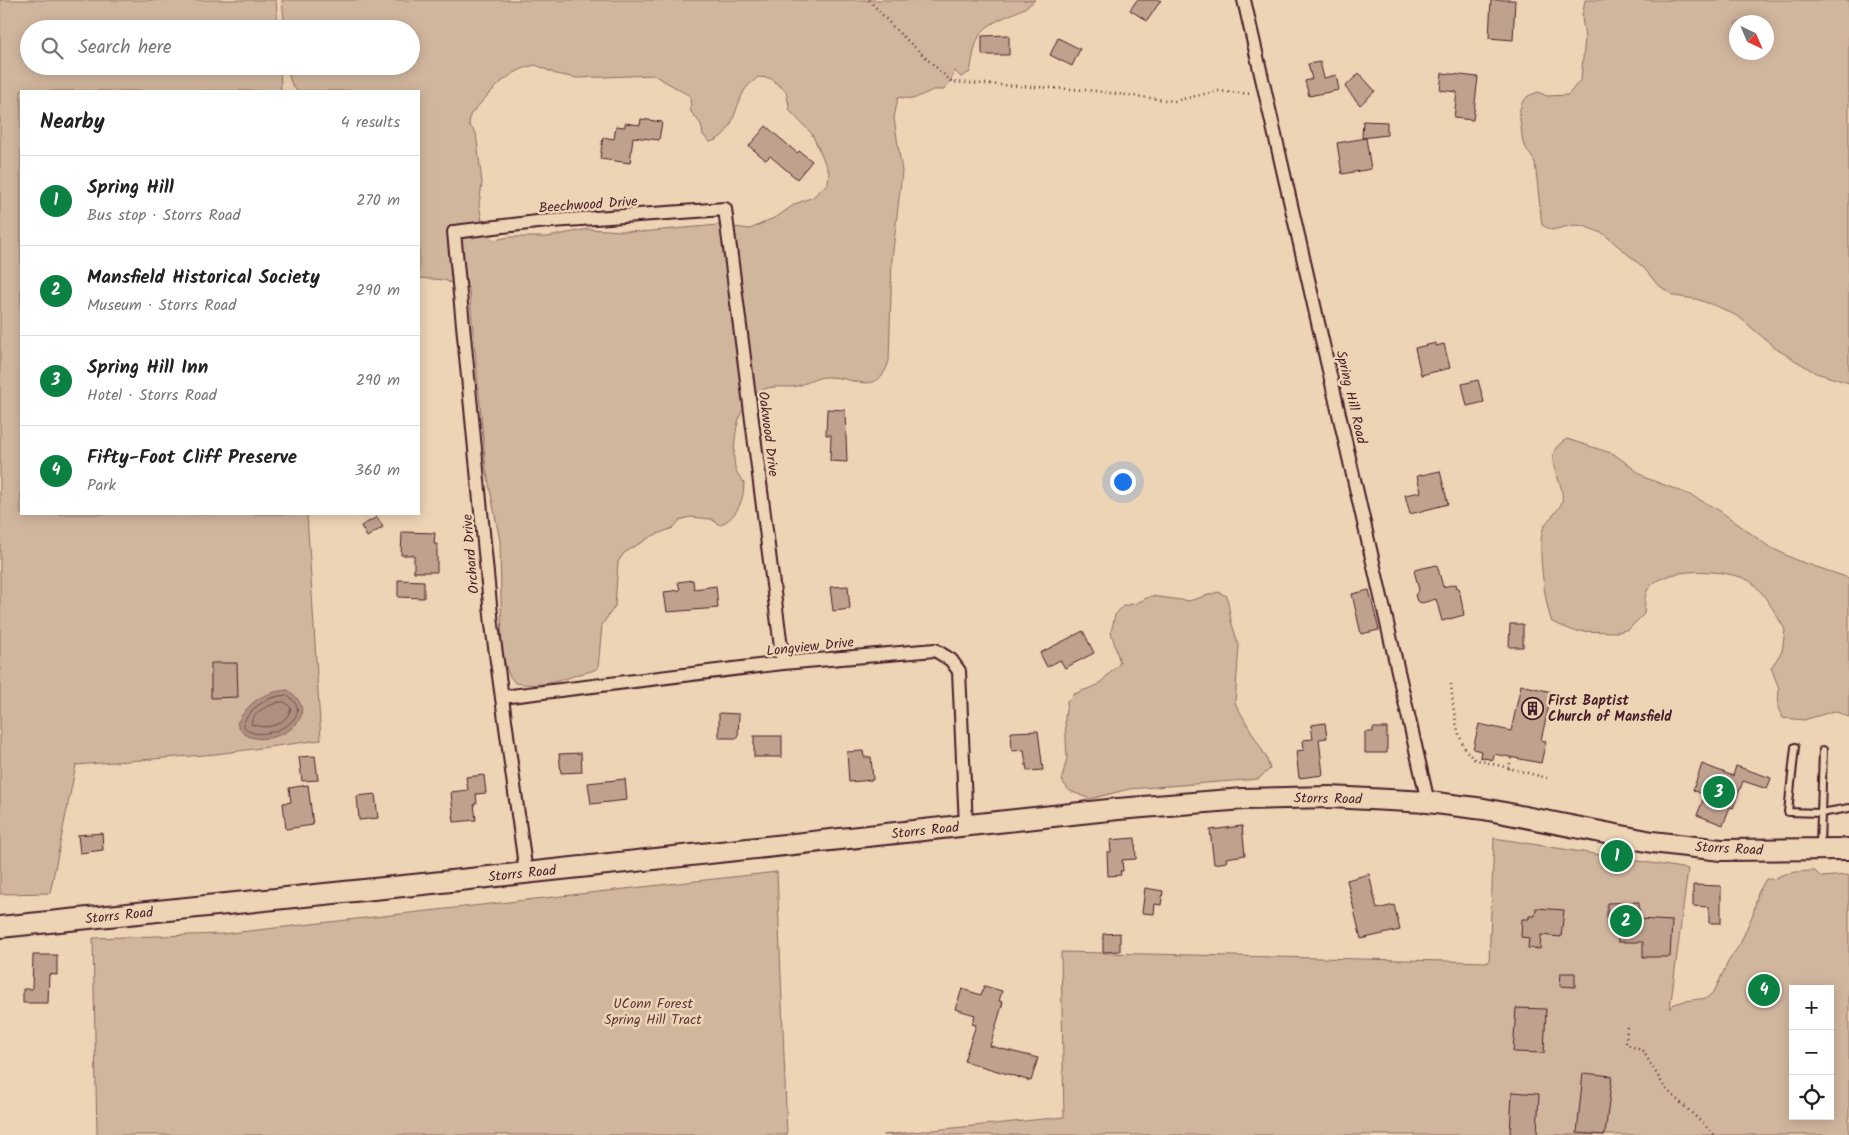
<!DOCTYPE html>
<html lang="en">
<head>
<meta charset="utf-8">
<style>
  :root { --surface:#fff; --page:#f2f2f2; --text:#222; --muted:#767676; --line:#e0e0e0; --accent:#0b8043 }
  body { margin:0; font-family:Kalam,sans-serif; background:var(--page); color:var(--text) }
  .controls { position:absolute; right:15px; bottom:15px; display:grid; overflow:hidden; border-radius:0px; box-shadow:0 2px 12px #0003 }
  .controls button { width:45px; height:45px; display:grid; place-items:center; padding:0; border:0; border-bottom:1px solid var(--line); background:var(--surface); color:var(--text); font:25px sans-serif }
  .compass { position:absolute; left:1729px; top:15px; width:45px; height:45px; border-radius:50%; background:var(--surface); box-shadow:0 2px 12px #0003; rotate:136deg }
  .you { position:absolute; left:1122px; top:481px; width:18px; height:18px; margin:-12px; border:4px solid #fff; border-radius:50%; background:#1a73e8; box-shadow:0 0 0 8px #1a73e833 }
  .badge { display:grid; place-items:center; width:32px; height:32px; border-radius:50%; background:var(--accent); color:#fff; font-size:16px; font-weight:700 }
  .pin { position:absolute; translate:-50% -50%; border:2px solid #fff; box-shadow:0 1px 5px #0006 }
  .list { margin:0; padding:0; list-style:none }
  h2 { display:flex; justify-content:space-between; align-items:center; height:65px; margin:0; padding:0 20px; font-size:21px }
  h2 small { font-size:16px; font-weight:400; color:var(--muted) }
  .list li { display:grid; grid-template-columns:32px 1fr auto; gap:15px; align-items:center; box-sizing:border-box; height:90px; padding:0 20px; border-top:1px solid var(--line) }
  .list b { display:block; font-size:19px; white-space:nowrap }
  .list p { margin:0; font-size:16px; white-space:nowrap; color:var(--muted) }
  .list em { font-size:16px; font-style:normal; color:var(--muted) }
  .icon { flex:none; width:28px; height:28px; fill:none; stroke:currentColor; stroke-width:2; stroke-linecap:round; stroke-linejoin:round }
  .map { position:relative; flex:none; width:1849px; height:1135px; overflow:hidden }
  .search { position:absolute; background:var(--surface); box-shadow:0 2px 12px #0003; left:20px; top:20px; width:400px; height:55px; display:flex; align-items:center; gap:12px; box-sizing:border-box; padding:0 18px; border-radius:28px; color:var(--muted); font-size:19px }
  .panel { position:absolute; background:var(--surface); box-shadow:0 2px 12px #0003; left:20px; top:90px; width:400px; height:425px; border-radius:0px }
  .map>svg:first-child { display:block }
  .green { fill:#d1b69e; stroke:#8e6a64; fill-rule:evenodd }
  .water { fill:#ae8f80; stroke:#86625e }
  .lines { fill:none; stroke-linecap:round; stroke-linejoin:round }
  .shore { stroke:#724c4d; stroke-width:1 }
  .building { fill:#bfa28e; stroke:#4a1f2b }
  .lane-casing { stroke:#4a1f2b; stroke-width:10 }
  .street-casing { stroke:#4a1f2b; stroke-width:16 }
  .primary-casing { stroke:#4a1f2b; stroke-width:24 }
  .path { stroke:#4a1f2b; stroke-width:2.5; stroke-dasharray:1 4; stroke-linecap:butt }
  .lane { stroke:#ecd4b4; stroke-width:6 }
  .street { stroke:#ecd4b4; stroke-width:12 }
  .primary { stroke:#ecd4b4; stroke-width:20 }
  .labels { text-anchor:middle; stroke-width:5; stroke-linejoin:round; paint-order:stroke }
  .street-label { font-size:14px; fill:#4a1f2b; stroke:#ecd4b4 }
  .poi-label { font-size:14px; font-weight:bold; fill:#4a1f2b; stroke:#ecd4b4; text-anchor:start }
  .park-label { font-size:14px; fill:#5e363c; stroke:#ecd4b4 }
</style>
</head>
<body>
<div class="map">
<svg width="1849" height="1135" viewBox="0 0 1849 1135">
  <rect width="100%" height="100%" fill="#ecd4b4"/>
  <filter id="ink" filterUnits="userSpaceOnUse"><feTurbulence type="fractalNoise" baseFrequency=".02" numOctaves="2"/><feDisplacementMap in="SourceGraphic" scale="10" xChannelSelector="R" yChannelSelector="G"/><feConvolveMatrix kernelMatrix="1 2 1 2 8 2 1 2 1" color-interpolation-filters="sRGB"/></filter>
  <g filter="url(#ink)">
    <g class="green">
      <path d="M0,0h276l2,29h-249v37h251l1,25h-260v423h286l14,226 -105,14 -140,11 -26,128 -50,1z"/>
      <path d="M282,0h753c-7,7 -14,10 -23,14 -36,15 -35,21 -42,58l-9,5 -7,-7 -1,6 -9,14h-11l-20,9 -15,-2 -4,21 8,54 -10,87 -3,102c-11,36 -33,17 -59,16 -12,-1 -22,6 -33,9 -7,2 -15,0 -23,1 -27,2 -37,29 -39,53 -1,17 -4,29 9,42 0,19 -7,35 -24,43l-9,-6 -21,-2 -10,3 -7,8 -21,8 -28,17 -6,9 -3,44 -13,19 -4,43c-8,5 -14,4 -22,7 -22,8 -37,12 -61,8l-6,-8 -7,-20 -2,-114 -14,-73 -17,-180 -15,-3 -9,-5 -26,-2v-187h-122c-7,-7 -8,-14 -9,-25h123v-37h-126zM536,65l20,9 21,4 77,-3 36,21 1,16 10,12 2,11 7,7c25,-6 24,-37 36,-54 3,-4 8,-7 12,-11l12,1 16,13 4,20 22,23 17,38 -1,11 -15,14 -18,7 -17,12 -28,13 -32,-4 -77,7 -53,-3 -41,8h-38l-15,3 -9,-5 -6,-30 3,-22 -6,-50 -7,-8 1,-10c19,-21 37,-45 66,-50z"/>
      <path d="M1585,0h264v383l-33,-10 -38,-23 -39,-33 -20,-10 -23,-8 -22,-3 -17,-12 -13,-16 -40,-34 -20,-8 -11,-1 -21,5 -10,-5 -7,-63 -12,-19 -4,-31 3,-9 6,-7 10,-4 9,4 21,-1 13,-16 4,-41 -3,-21zM1736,22h30v30h-30z"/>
      <path d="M1567,439l47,15 32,24 47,18 27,15 48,35 28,14 53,18v139l-15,-6 -30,9 -21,-2 -5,-10 1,-20 -8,-20 11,-17 3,-21c-7,-13 -24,-43 -37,-50 -23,-11 -87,-15 -101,11 -3,6 -2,16 -3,23l-15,15 -11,3 -44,-1 -22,-9c-7,-16 -16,-81 -8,-95 4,-9 16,-16 18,-26 4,-22 -26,-45 5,-62z"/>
      <path d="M1218,592l9,4 4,25 8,25 -4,57 31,54 4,12 -12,10 -129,10 -39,10 -20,-8 -7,-8 -1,-5 5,-20 -2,-40 2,-17 7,-7 24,-9 22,-22 -9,-31 4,-17 8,-9 14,-3 14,-7 38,5z"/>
      <path d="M1494,838l194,31 -18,140 4,-5 11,-3 22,-3 8,-8 13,-28 12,-18 13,-30 5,-21 8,-14c7,1 9,-1 16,-4 9,-3 23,-4 33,-4l6,6 28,-2v260h-966l181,-18 -3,-165 428,10zM1793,989h37v127h-37z"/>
      <path d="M777,872l10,263h-690l-4,-197 129,-4z"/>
    </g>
    <path class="water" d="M288,690c47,34 -41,70 -51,33 12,-21 26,-31 51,-33z"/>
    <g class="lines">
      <g class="shore">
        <path d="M286,695c40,23 -36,56 -43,28 10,-17 23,-26 43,-28z"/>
        <path d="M279,702h6l6,6c-5,18 -24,22 -40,16 2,-13 17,-18 28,-22z"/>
      </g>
    </g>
    <g class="building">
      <path d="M1137,0h24l-14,21 -17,-11z"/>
      <path d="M1491,0h24l-2,40 -24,-2z"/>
      <path d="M1009,35v20h-27v-19z"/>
      <path d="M1058,38l22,11 -8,17 -22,-11z"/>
      <path d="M1320,62l4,16 12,-3 3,15 -30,6 -4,-15 7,-2 -4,-15z"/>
      <path d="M1359,73l16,18 -15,14 -15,-18z"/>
      <path d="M1442,73l36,4 -5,43 -19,-2 3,-26 -17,-2z"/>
      <path d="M641,119l21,3 -3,18 -26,-3 -3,26 -30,-4 3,-22 11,2 2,-13 9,1v-4l15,2z"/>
      <path d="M1363,121l24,1v13l-25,3z"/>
      <path d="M766,126l31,27 2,-2 13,10 -15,18 -27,-23 -4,4 -17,-14z"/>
      <path d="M1366,138l5,31 -29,5 -5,-31z"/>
      <path d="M1436,343v3l8,-2 6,24 -29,7 -6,-27z"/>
      <path d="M1478,380l6,22 -17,4 -5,-22z"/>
      <path d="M827,409l18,1 2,52 -17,-1 1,-26h-5z"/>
      <path d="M1440,471l8,33 -38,10 -5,-19 16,-3 -4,-16z"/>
      <path d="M377,517l6,10 -16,10 -6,-11z"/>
      <path d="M402,532l33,1 -1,11h3v28h-23v-17h-13z"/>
      <path d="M1437,565l6,22 13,-3 1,4h2l5,27 -22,6 -6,-22 -14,4 -5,-2 -2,-6 4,-5 -5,-20z"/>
      <path d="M398,580l26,1v17l-26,-1z"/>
      <path d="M693,580l1,9 22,-3 2,22 -51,4 -3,-20 16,-2 -2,-8z"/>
      <path d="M848,586l2,23 -17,2 -3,-24z"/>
      <path d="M1369,590l10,40 -18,4 -9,-40z"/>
      <path d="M1510,624h13v23h-14z"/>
      <path d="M1083,631l11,22 -29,15 -5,-8 -13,7 -7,-14z"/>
      <path d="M211,663h26l1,34 -27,1z"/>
      <path d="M1521,685l31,7 -11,48 5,1 -5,22 -47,-9 -1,6 -13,-3 1,-6 -8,-2 6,-25 32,7z"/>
      <path d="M719,713l20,1 -1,24h-19z"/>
      <path d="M1325,723l2,15 -8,1 4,36 -24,3 -3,-27 8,-1 -1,-10 10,-1 -2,-14z"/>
      <path d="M1373,728h14v25h-22v-21h8z"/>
      <path d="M1038,731l5,39 -16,1 -3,-21 -12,1 -1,-19z"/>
      <rect x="754" y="736" width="28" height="21"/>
      <path d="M863,751l1,6h7l2,23 -24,2 -2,-30z"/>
      <path d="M581,753l1,19 -21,1 -2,-19z"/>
      <path d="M315,756l3,24 -16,1 -3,-24z"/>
      <path d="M1702,764l31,12 3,-10 35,12 -4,11 -24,-8 -10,27 -3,-1 -7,18 -26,-10 8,-20 -12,-5z"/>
      <path d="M484,775l2,18 -10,1 1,9 -3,1 2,16 -22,2 -3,-30 17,-2 -2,-13z"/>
      <path d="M625,779l2,21 -36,4 -3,-21z"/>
      <path d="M308,785l5,40 -27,4 -3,-26 8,-1 -2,-14z"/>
      <path d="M375,794l3,24 -19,2 -2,-24z"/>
      <path d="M1242,826l3,29 -19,3 1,4 -13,2 -4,-34z"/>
      <path d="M102,833l1,17 -23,3 -2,-18z"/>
      <path d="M1135,838l1,21 -14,1 1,11h-3l1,4 -13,1 -1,-24h4l-1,-12z"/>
      <path d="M1369,874l8,35 17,-4 6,25 -39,9 -14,-59z"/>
      <path d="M1693,885l28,1v37h-12v-16l-16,-1z"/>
      <path d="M1145,888l18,3 -2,14 -6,-1 -1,10 -12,-1z"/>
      <path d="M1639,902v17l33,2 -2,36h-27v-15h-25v-17h-11v-22z"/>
      <path d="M1536,908l28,2 -3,27 -20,-2 -1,14 -12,-1 1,-10 -8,-1 1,-18h7v-3h6z"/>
      <path d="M1120,933v18l-17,1v-18z"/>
      <path d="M33,955h24v20l-8,-1 -1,29h-25v-14h9z"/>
      <path d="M1561,973h14v14l-15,-1z"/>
      <path d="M984,986l18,5 -3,10 4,1 -13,44 48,12 -7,23 -67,-20 12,-36 -4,-1 3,-9 -20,-6 7,-20 19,6z"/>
      <path d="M1516,1008l30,1 -2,44 -31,-1z"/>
      <path d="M1583,1073l29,3 -7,59 -28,-2z"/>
      <path d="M1512,1092l27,2 -2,41h-27z"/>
    </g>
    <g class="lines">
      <defs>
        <g id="lane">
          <path d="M1795,747l-7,65 33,1 28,-5"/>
          <path d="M1820,846l3,-96"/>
        </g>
        <g id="street">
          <path d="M1244,0l184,802"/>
          <path d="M502,697l281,-34 152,-13 16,10 8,11 7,155"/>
          <path d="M526,873l-34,-248 -38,-393 83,-10 188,-13 58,454"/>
        </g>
        <path id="primary" d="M0,927l423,-43 695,-75 125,-10 87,-2 98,5 56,7 168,33 69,8 128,-1"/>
      </defs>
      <use href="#lane" class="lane-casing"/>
      <use href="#street" class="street-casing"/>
      <use href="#primary" class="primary-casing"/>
      <g class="path">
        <path d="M869,0l26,29 57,53 134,8 88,11 44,-10 33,3"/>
        <path d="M1451,684c2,22 5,61 23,75l73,19"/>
        <path d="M1509,769l2,-11"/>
        <path d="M1627,1027l-1,17 17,7 22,37 50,47"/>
      </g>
      <use href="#lane" class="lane"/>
      <use href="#street" class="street"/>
      <use href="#primary" class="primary"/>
    </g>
  </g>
  <defs>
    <symbol id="building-ring" viewBox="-11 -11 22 22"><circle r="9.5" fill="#ecd4b4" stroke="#4a1f2b" stroke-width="1.5"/><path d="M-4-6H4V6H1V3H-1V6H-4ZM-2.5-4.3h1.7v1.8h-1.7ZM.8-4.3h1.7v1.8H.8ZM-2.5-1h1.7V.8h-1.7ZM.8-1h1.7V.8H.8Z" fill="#4a1f2b"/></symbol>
  </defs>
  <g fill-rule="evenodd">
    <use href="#building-ring" x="1520" y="696" width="25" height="25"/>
  </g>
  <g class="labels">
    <g class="street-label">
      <text transform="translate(588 204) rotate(-4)" y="5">Beechwood Drive</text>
      <text transform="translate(1352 397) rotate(77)" y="5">Spring Hill Road</text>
      <text transform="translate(769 434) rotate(83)" y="5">Oakwood Drive</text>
      <text transform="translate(470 554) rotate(-95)" y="5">Orchard Drive</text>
      <text transform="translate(810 646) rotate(-6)" y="5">Longview Drive</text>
      <text transform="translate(1328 798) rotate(1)" y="5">Storrs Road</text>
      <text transform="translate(925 830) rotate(-6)" y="5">Storrs Road</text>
      <text transform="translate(1729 848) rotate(3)" y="5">Storrs Road</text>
      <text transform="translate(522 873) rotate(-6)" y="5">Storrs Road</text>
      <text transform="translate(119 915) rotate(-6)" y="5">Storrs Road</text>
    </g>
    <g class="poi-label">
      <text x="1548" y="705">First Baptist<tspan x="1548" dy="16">Church of Mansfield</tspan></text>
    </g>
    <g class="park-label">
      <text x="653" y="1008">UConn Forest<tspan x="653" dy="16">Spring Hill Tract</tspan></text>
    </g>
  </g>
</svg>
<div class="controls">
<button>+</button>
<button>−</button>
<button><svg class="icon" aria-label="locate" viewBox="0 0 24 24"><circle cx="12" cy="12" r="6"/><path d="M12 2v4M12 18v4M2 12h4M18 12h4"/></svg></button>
</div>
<svg class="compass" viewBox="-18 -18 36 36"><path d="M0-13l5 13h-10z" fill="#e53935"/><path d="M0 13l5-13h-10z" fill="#767676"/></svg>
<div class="you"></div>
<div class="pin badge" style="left:1617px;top:856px">1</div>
<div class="pin badge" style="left:1626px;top:921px">2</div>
<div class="pin badge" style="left:1719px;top:792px">3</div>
<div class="pin badge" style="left:1764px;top:990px">4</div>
<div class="search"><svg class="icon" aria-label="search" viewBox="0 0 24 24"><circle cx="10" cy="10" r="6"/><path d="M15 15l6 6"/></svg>Search here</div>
<section class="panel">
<h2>Nearby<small>4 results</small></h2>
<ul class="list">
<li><span class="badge">1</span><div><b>Spring Hill</b><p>Bus stop · Storrs Road</p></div><em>270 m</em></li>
<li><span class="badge">2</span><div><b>Mansfield Historical Society</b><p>Museum · Storrs Road</p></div><em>290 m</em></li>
<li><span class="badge">3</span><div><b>Spring Hill Inn</b><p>Hotel · Storrs Road</p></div><em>290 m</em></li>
<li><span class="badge">4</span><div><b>Fifty-Foot Cliff Preserve</b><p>Park</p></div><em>360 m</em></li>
</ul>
</section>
</div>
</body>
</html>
